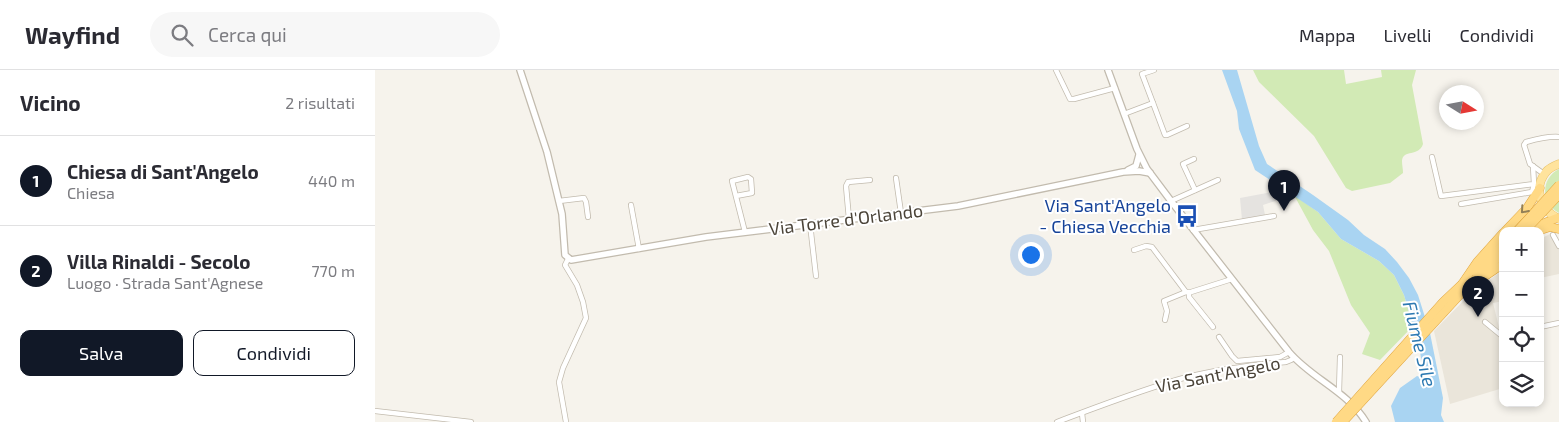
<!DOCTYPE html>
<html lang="it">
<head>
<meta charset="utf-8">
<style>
  :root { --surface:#fff; --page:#f7f7f7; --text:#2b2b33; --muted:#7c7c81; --line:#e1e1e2; --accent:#111827 }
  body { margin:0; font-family:"Exo 2",sans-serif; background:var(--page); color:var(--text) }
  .controls { position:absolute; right:15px; bottom:15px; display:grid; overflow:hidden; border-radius:10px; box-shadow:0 2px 8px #0003 }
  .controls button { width:45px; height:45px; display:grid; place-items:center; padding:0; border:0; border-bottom:1px solid var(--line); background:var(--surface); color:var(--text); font:25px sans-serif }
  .compass { position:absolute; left:1064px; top:15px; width:45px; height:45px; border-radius:50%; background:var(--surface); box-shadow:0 2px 8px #0003; rotate:101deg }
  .you { position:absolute; left:655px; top:184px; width:18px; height:18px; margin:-12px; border:4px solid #fff; border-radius:50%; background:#1a73e8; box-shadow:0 0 0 8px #1a73e833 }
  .badge { display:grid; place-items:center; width:32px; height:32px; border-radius:50%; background:var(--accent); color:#fff; font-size:16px; font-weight:700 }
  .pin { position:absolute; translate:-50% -41px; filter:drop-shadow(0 1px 2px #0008) }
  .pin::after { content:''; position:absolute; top:26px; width:18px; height:15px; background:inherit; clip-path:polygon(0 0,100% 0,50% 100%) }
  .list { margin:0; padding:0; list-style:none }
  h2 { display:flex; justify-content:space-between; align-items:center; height:65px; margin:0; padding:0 20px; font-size:21px }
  h2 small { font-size:16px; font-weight:400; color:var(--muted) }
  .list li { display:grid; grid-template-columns:32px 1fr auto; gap:15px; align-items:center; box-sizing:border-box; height:90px; padding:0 20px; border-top:1px solid var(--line) }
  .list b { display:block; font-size:19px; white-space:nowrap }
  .list p { margin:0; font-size:16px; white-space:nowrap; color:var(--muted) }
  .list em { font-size:16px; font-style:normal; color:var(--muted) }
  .actions { display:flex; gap:10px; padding:15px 20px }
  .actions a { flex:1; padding:11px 0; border:1px solid var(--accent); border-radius:10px; text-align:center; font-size:18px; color:var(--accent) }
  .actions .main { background:var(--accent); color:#fff }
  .icon { flex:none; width:28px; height:28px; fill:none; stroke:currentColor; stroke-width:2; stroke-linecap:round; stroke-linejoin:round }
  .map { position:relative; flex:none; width:1184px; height:352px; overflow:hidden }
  header { display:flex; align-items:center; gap:30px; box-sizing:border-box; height:70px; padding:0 25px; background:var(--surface); border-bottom:1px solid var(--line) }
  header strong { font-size:24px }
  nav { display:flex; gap:28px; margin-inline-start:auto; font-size:18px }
  .search { width:350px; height:45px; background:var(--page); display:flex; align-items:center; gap:12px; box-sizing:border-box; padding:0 18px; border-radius:28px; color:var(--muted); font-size:19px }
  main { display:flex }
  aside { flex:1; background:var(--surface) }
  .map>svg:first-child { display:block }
  .residential { fill:#eae5da }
  .green { fill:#d2eab5 }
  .parking { fill:#e5e3e0 }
  .water { fill:#a9d4f2 }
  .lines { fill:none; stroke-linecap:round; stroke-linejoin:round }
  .minor-casing { stroke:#c2bbae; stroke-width:6 }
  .tertiary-casing { stroke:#c2bbae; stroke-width:8 }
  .primary-casing { stroke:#e6c16a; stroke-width:9 }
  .trunk-casing { stroke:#e0a43c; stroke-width:9 }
  .minor { stroke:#fff; stroke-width:4.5 }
  .tertiary { stroke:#fff; stroke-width:5.5 }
  .primary { stroke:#ffe39c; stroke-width:8 }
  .trunk { stroke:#ffd985; stroke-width:8 }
  .trunk-bridge-casing { stroke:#e0a43c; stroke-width:9; stroke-linecap:butt }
  .trunk-bridge { stroke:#ffd985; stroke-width:8 }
  .oneway { stroke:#938057 }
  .labels { text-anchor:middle; stroke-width:4; stroke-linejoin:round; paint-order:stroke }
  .transit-label { font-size:18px; fill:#164399; stroke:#fff; text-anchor:end }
  .street-label { font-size:18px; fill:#4b4439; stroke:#fff }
  .water-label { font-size:19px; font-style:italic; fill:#2e7ab2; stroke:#fff }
</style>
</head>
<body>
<header>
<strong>Wayfind</strong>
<div class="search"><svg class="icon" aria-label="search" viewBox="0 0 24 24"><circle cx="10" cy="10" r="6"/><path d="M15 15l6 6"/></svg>Cerca qui</div>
<nav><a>Mappa</a><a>Livelli</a><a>Condividi</a></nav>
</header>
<main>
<aside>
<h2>Vicino<small>2 risultati</small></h2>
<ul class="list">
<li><span class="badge">1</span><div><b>Chiesa di Sant'Angelo</b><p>Chiesa</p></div><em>440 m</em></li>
<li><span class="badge">2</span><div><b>Villa Rinaldi - Secolo</b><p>Luogo · Strada Sant'Agnese</p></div><em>770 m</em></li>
</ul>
<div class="actions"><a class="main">Salva</a><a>Condividi</a></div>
</aside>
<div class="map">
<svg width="1184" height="352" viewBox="0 0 1184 352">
  <rect width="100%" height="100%" fill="#f6f3ec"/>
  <g class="residential">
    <path d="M1175,164l9,16v24l-19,4v-39z"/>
    <path d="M1128,200v31l-10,2 10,40v45l-53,16 -16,-73 37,-38z"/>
  </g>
  <g class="green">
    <path d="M878,0h91l2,14 36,-7 -1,-7h35l-4,15 11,59c-4,13 -20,5 -21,17 0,4 1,8 1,12l-13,10 -38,8 -6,-3 -32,-52 -55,-54z"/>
    <path d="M1184,99v44c-18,-10 -19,-34 0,-44z"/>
    <path d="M919,125l24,17 23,27 38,22 15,14 10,20 9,31 -33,34 -18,-6 8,-21 -19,-28 -22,-54 -16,-21z"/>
  </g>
  <path class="parking" d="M903,121l3,8 -18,6 2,10 -23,5 -2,-22z"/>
  <path class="water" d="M847,0h15l22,76 8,18 46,31 35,25 16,15 21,14 12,13 12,16 9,17 12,38 13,65 -2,17 3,7h-49l-4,-16 9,-18 17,-12 7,2 -5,-33 -6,-19 -9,-31 -10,-20 -15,-14 -38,-22 -23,-27 -63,-42 -16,-41 -2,-18z"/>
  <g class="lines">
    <defs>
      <g id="minor">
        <path d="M681,0l14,29h4l41,-11"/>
        <path d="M778,33l12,32h2l20,-9"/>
        <path d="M749,44l29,-11 -11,-29 12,-4"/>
        <path d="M1057,87l9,39 93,-12 -1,-18"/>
        <path d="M819,89l-11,5 12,26"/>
        <path d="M1169,104l-14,-10 -6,-19 2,-3c11,-3 22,-6 33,-5"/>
        <path d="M521,108l5,35"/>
        <path d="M361,126l16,-3 -1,-14 -3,-2 -16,4 13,51"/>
        <path d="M184,131l25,-3 2,4 2,15"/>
        <path d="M796,131l47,-21"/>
        <path d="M1086,134l71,-12 2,-8"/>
        <path d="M256,135l8,44"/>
        <path d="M474,149l-3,-33 2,-4 22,-2"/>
        <path d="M435,154l6,52"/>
        <path d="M818,160l81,-14"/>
        <path d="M1178,165l6,11"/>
        <path d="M759,180l12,-4 6,1 34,45h5l41,-13"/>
        <path d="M814,222v5l24,30"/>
        <path d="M790,250l2,-9 -3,-10 22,-9"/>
        <path d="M1110,252l17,14"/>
        <path d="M1165,257l19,-4"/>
        <path d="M844,267l13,19 5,5 43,-4 9,-5"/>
        <path d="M964,322l1,-35"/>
        <path d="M0,341l96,11"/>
        <path d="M707,343l1,9"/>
        <path d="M191,352l-7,-40 4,-14 23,-50 -3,-16 -6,-17 -12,-20 3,-6"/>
        <path d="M682,352c43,-16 86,-33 130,-45 33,-8 66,-12 99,-15l5,-2 3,-2"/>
      </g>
      <g id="tertiary">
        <path d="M145,0l27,82 15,62 3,41 6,5 135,-23 252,-31 165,-34 16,-1 11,2"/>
        <path d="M733,0l29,79 10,20 24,32 118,151c23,27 58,39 77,70"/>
        <path d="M753,100l8,-4 3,-11"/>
      </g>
      <path id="primary" d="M1184,94c-5,2 -10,4 -13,8 -14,17 -4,39 13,47"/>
      <g id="trunk">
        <path d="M1130,161l22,-23 13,-20"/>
        <path d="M1160,161l7,-7 15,-6"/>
        <path d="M1163,161l12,-4 9,2"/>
        <path d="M1100,202l28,-28"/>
        <path d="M1106,209l22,-15"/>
        <path d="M1087,214l15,-22 26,-29"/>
        <path d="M1093,216l35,-33"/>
      </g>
    </defs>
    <use href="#minor" class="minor-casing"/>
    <use href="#tertiary" class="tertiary-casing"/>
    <use href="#primary" class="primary-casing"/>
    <use href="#trunk" class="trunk-casing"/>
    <use href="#minor" class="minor"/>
    <use href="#tertiary" class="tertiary"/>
    <use href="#primary" class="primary"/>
    <use href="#trunk" class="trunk"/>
    <defs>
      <g id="trunk-bridge">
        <path d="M1142,161l42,-46"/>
        <path d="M1150,161l34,-36"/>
        <path d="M961,352l107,-120 19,-18"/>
        <path d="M968,352l125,-136"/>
      </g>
    </defs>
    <use href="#trunk-bridge" class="trunk-bridge-casing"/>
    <use href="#trunk-bridge" class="trunk-bridge"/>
  </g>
  <defs><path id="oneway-chevron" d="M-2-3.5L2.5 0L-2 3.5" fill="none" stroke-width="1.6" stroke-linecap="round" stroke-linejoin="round" transform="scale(1.25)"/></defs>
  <use class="oneway" href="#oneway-chevron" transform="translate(1149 140) rotate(131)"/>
  <defs>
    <symbol id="bus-bare" viewBox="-9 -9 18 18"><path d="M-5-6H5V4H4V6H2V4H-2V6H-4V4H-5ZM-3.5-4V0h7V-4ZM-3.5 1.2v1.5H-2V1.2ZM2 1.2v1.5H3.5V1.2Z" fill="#1a4fb4" stroke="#fff" stroke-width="2.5" paint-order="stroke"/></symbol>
  </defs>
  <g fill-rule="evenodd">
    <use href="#bus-bare" x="796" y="130" width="32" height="32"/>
  </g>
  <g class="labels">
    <g class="transit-label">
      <text x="796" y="142">Via Sant'Angelo<tspan x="796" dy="21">- Chiesa Vecchia</tspan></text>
    </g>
    <g class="street-label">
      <text transform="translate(471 150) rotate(-7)" y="6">Via Torre d'Orlando</text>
      <text transform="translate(843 305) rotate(-11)" y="6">Via Sant'Angelo</text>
    </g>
    <g class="water-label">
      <text transform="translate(1045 274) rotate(76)" y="7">Fiume Sile</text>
    </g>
  </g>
</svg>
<div class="controls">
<button>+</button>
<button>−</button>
<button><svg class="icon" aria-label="locate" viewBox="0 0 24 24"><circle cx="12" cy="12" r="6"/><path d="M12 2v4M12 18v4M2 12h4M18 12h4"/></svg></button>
<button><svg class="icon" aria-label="layers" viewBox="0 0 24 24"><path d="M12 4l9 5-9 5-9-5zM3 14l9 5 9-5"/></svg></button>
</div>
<svg class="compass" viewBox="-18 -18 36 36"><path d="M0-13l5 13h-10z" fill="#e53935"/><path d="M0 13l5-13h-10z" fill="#7c7c81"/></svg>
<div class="you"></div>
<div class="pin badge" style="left:909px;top:141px">1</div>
<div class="pin badge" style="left:1103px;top:247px">2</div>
</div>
</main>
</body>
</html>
